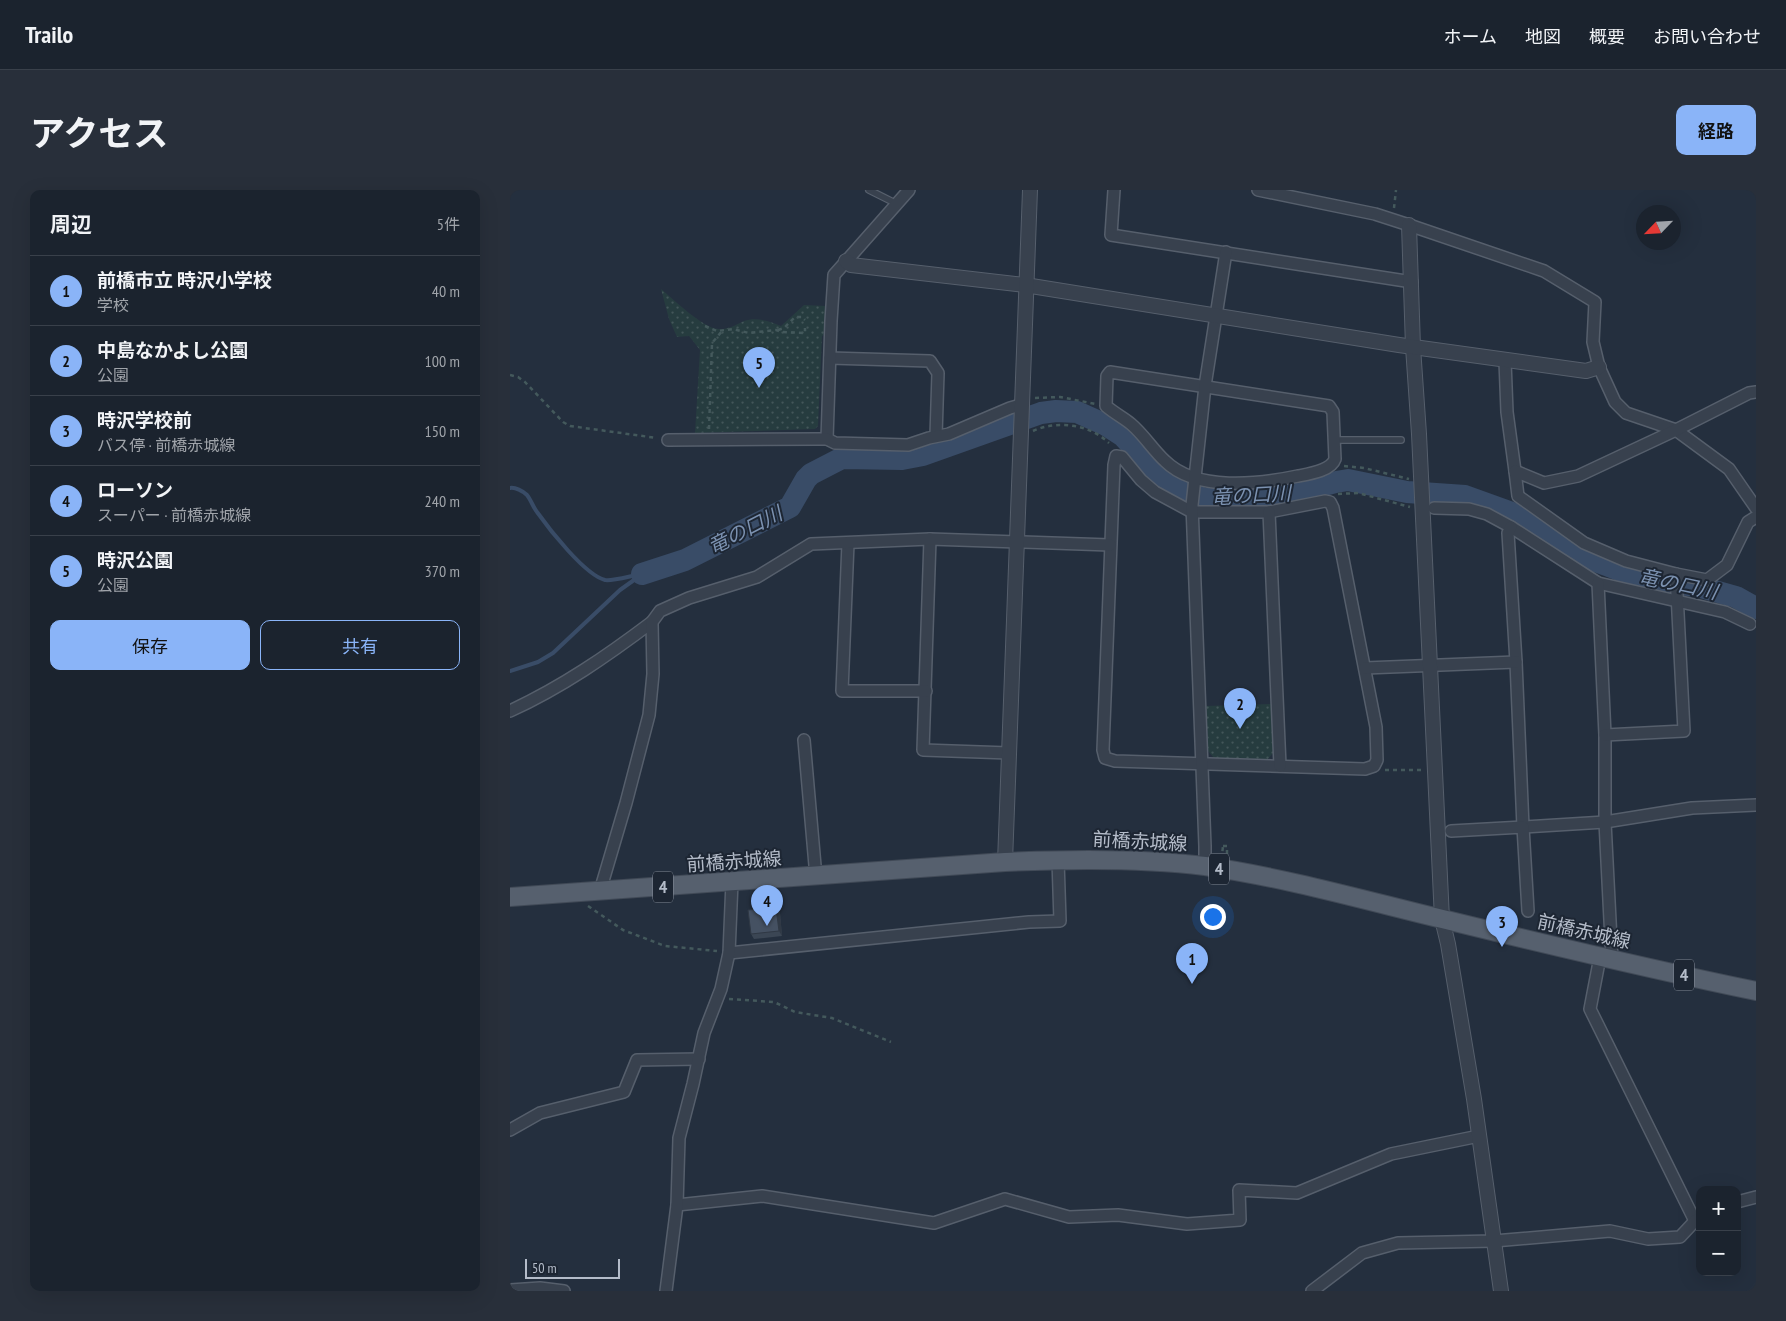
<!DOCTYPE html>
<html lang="ja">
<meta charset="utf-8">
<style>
body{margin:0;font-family:"PT Sans Narrow","Noto Sans JP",sans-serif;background:#282f3a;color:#f1f3f6}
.controls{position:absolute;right:15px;bottom:15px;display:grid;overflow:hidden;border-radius:10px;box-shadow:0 5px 20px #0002}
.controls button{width:45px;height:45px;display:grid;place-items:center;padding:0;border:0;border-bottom:1px solid #39404a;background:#1b232e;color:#f1f3f6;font:25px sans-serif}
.compass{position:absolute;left:1126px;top:15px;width:45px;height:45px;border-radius:50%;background:#1b232e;box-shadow:0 5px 20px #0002;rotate:245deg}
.scale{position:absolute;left:15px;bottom:12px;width:95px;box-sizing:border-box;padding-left:5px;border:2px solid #b4bcc9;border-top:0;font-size:14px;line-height:18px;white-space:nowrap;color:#b4bcc9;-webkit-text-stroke:4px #1d2633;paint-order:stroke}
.you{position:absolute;left:702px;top:726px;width:18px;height:18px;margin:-12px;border:4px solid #fff;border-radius:50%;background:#1a73e8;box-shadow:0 0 0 8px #1a73e833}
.badge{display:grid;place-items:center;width:32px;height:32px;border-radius:50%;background:#8ab4f8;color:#111;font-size:16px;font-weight:700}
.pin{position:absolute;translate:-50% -41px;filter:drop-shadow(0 1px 2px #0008)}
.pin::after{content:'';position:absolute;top:26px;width:18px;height:15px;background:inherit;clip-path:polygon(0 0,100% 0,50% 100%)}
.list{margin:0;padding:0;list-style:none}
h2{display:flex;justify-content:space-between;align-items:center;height:65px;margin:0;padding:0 20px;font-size:21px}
h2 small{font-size:16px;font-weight:400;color:#a0a4aa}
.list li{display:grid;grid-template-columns:32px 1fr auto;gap:15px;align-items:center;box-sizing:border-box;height:70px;padding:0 20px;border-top:1px solid #39404a}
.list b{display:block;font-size:19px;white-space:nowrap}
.list p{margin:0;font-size:16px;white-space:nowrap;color:#a0a4aa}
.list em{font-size:16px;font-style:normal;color:#a0a4aa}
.actions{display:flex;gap:10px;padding:15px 20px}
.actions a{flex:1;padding:11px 0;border:1px solid #8ab4f8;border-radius:10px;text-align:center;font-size:18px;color:#8ab4f8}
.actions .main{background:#8ab4f8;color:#111}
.map{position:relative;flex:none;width:1246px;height:1101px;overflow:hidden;border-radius:10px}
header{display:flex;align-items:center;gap:30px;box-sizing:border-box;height:70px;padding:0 25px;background:#1b232e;border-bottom:1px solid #39404a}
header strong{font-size:24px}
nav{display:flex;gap:28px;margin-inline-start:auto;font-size:18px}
.intro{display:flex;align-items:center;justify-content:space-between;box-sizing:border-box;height:120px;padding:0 30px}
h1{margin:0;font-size:35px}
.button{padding:12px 22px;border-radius:10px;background:#8ab4f8;color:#111;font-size:18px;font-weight:700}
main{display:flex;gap:30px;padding:0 30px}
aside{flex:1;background:#1b232e;border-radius:10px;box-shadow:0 5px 20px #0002}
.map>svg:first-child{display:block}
.park{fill:url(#park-dots)}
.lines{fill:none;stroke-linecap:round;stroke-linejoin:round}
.stream{stroke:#394c67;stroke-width:4}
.river{stroke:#394c67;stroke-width:22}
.service-casing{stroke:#565f6c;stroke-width:8}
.minor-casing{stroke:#565f6c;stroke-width:14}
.tertiary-casing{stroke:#565f6c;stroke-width:16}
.primary-casing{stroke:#414a57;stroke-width:20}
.path{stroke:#44595c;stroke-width:2.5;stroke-dasharray:4 4;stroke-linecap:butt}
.service{stroke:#38414e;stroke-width:5.5}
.minor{stroke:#38414e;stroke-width:11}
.tertiary{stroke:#38414e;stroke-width:14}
.primary{stroke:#56606e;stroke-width:18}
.path-bridge{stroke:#44595c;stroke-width:2.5;stroke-dasharray:4 4;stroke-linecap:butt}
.wall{fill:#3b4654}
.shaded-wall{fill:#303945}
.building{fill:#455162;stroke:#303945}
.labels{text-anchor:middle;stroke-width:4;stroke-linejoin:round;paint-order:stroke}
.shield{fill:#1d2633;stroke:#878f9c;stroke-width:1}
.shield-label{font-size:18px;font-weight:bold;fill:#b4bcc9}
.street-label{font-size:19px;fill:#b4bcc9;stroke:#1d2633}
.water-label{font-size:20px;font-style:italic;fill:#7c92b1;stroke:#1d2633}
</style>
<header>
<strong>Trailo</strong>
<nav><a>ホーム</a><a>地図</a><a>概要</a><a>お問い合わせ</a></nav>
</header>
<div class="intro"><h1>アクセス</h1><a class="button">経路</a></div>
<main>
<aside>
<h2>周辺<small>5件</small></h2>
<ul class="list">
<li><span class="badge">1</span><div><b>前橋市立 時沢小学校</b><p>学校</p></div><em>40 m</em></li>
<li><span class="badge">2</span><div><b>中島なかよし公園</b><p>公園</p></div><em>100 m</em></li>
<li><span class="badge">3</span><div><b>時沢学校前</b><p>バス停 · 前橋赤城線</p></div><em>150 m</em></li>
<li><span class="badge">4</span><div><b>ローソン</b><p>スーパー · 前橋赤城線</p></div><em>240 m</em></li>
<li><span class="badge">5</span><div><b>時沢公園</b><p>公園</p></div><em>370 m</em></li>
</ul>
<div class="actions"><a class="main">保存</a><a>共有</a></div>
</aside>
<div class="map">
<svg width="1246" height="1101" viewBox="0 0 1246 1101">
<defs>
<pattern id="park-dots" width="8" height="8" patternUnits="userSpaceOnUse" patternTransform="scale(1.25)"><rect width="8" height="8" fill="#263c3f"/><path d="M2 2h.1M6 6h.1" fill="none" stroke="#435659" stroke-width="1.8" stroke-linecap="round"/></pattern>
</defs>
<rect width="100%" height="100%" fill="#242f3e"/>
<g class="park">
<path d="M151,99C163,109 193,138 208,139C218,140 225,135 234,131C246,127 260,131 271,136L294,115L316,116L315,144L312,146L308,236L305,239L185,243L190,160L179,146L167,147L159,129Z"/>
<path d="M761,514L763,563L758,569L704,568L698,561L696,516Z"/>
</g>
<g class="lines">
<g class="stream">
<path d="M0,298C5,297 13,301 17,305C21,310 23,317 27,322C39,339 75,385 95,390C100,392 124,385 132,384"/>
<path d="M0,481L28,472L43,463L110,400L131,385"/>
</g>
<path class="river" d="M132,384L175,370L280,317L296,289L301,284L332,268L392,269L413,265L531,223L546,221L567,222L596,235L613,246L648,284L672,299L694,309H722L785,303L826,292L838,290L897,302L955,306L1005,324L1022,333L1063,363L1099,376L1135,390L1187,396L1226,407L1246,418"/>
<g class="service-casing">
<g id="service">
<path d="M359,0L387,14"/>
<path d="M824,250H891"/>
</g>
</g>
<g class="minor-casing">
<g id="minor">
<path d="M604,0L601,45L902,92"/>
<path d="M748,0L865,24L899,35L1034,81L1085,112L1083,152L1089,177L1105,212L1116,223L1166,240L1219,279L1246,318"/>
<path d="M320,168L420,171L428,183L426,246"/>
<path d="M995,171L997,222L1005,281"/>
<path d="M600,182L819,216L823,222L825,269C821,281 799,284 788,286C750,294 686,302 655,271C643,260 634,245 621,234C614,228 604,223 596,216L597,186Z"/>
<path d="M1246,202L1239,203L1166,240L1068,286L1034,293L1005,281L1008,306L1074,353L1116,371L1166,384L1197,390L1217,375L1238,332L1246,327"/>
<path d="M317,249L321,131L324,85L399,0"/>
<path d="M158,250L308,249H317L325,253L398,255L419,248L439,244L500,218L511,215"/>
<path d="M606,266L612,267L631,290L645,302L682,322H759L815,311L820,312L823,318L866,537L867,570L864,576L855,579L605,571L595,568L593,560L604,275Z"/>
<path d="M924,318L959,319L977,324L1001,337L1088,393L1215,422L1240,434"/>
<path d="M759,322L770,576"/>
<path d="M1001,337L998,343L1006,472L1013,637L1095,632L1182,618L1246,615"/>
<path d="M420,349L413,560L499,563"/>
<path d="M338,353L332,501H416"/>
<path d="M1088,393L1095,545V632L1102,770"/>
<path d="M855,478L1006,472"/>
<path d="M0,521C52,497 97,466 142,432"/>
<path d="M1095,545L1174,541L1166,384"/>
<path d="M294,550L306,687"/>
<path d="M941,641L1013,637L1018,721"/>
<path d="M695,676V656L682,315L695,196L716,62"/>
<path d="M90,701L116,613L139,525L143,484L142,432L150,421L179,408L247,387L301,354L420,349L600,355"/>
<path d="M219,763L519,732L550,731L548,670"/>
<path d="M1090,767L1080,819L1185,1031"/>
<path d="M0,940L30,923L114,902L127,870L189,869"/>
<path d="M1227,1012L1246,1007"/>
<path d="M167,1015L252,1006L424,1033L495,1009L559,1027L608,1025L677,1034L730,1030L729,1000L787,1003L881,964L969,946"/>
<path d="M0,1100L30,1098L54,1101"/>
<path d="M156,1101L167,1015L169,948L183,894L194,843L211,799L219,763L222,692"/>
<path d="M802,1101L852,1063L888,1053L984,1051L1100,1041L1138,1049L1170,1047L1185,1031L1190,1028"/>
</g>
</g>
<g class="tertiary-casing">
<g id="tertiary">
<path d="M899,35L903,157L909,244L932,729L938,754L964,909L991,1101"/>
<path d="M336,71L341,75L515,95L889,155L1076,181L1089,177"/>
<path d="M495,672L520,0"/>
</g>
</g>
<g class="primary-casing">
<path id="primary" d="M0,707L495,672C561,669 629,668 695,676C770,687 843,707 916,725C1026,752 1135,778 1246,801"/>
</g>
<g class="path">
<path d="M884,18L886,0"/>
<path d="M195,136L207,141L223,139L239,143L266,140L272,142L295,143V138"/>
<path d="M268,140L274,138L285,127H292L295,130"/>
<path d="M0,185L8,187L15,192L53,232L60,236L147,248"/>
<path d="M525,208L550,207L586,214"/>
<path d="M199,239L202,153L213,140"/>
<path d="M523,241C547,230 579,234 599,253"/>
<path d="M834,276L854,278L899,289"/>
<path d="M828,304L848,303L900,317"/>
<path d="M875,580H912"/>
<path d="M713,656H717V664"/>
<path d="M78,716L113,740L155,756L207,761"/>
<path d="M219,809L264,812L285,822L322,828L381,852"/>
</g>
<use href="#service" class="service"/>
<use href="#minor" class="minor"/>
<use href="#tertiary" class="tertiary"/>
<use href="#primary" class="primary"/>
<path class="path-bridge" d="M709,693L713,656"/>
</g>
<path class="wall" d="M266,718L270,723L272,746L244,749L241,744Z"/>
<path class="shaded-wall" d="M266,718L270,723L272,746L269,741Z"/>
<path class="building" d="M266,718L269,741L241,744L238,720Z"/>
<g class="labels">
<g class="shield">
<rect x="699" y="663.5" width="20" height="31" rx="4"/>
<rect x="143" y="681.5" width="20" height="31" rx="4"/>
<rect x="1164" y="769.5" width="20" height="31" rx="4"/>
</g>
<g class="shield-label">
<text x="709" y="685">4</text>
<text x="153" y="703">4</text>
<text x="1174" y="791">4</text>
</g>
<g class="street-label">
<text transform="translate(630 651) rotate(3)" y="7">前橋赤城線</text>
<text transform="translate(224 671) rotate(-4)" y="7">前橋赤城線</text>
<text transform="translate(1074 741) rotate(13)" y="7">前橋赤城線</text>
</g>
<g class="water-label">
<text transform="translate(741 305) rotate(-3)" y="7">竜の口川</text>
<text transform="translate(235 340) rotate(-27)" y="7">竜の口川</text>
<text transform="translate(1168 394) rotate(12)" y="7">竜の口川</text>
</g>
</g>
</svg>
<div class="controls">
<button>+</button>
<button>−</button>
</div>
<svg class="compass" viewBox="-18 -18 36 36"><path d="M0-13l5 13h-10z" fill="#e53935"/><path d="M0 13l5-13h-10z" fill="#a0a4aa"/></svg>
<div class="scale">50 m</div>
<div class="you"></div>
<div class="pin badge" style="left:682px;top:794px">1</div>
<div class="pin badge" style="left:730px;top:539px">2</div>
<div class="pin badge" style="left:992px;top:757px">3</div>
<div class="pin badge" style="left:257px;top:736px">4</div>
<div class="pin badge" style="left:249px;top:198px">5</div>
</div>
</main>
